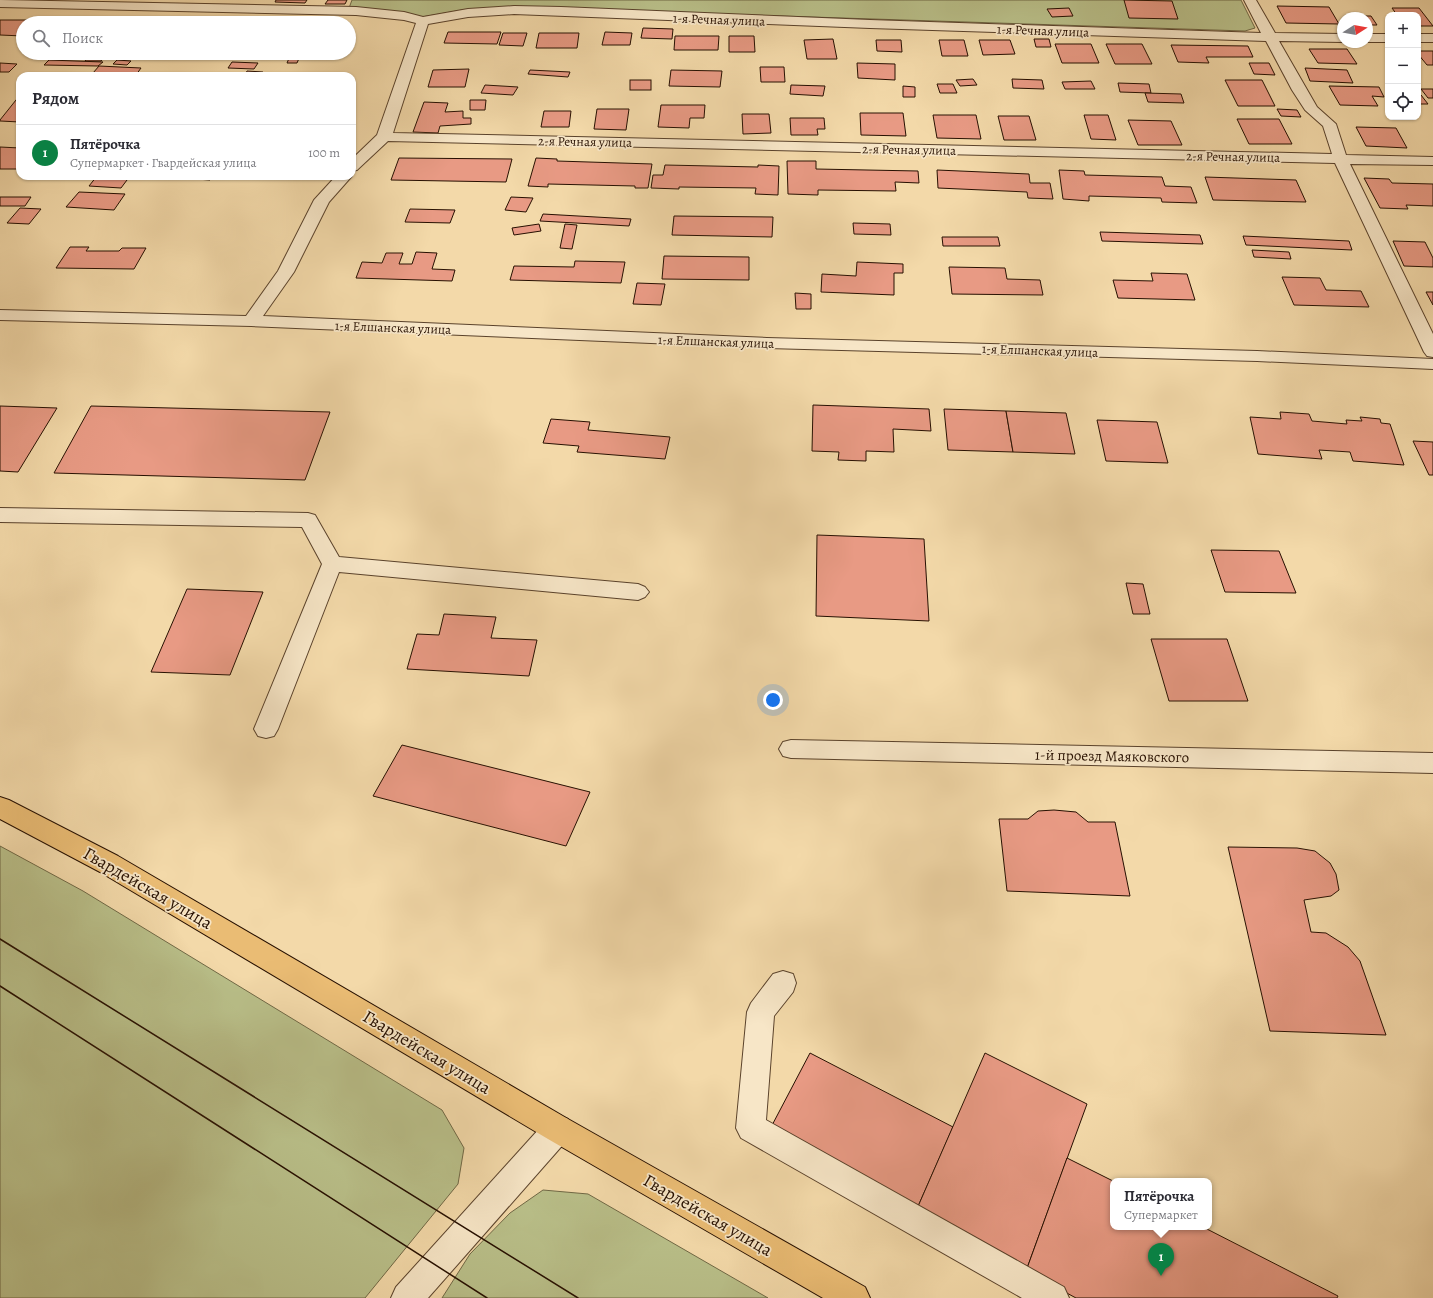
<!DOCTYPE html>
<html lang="ru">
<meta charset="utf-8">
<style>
body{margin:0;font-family:Alegreya,serif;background:#f2f2f3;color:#2b2b33}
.controls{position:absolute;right:12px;top:12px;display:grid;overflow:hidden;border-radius:8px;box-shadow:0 1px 3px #0004}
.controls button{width:36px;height:36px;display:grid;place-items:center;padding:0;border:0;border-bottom:1px solid #e1e1e2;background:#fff;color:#2b2b33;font:20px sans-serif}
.compass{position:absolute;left:1337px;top:12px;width:36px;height:36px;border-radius:50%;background:#fff;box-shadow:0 1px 3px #0004;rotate:79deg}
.you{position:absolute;left:773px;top:700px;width:14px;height:14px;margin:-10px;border:3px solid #fff;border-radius:50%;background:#1a73e8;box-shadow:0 0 0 6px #1a73e833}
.badge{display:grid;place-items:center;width:26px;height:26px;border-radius:50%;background:#0b8043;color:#fff;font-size:13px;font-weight:700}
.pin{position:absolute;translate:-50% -33px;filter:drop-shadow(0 1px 2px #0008)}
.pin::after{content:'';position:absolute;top:21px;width:14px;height:12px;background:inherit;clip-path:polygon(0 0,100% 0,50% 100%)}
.popup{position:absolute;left:1110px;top:1178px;width:102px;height:52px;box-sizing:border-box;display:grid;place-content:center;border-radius:8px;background:#fff;filter:drop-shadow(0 1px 3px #0005);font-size:13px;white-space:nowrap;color:#7c7c81}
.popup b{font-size:15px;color:#2b2b33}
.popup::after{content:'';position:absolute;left:50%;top:100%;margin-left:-8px;border:8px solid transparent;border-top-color:#fff}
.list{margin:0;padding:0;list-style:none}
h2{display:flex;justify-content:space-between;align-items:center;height:52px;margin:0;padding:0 16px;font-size:17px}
h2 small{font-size:13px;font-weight:400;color:#7c7c81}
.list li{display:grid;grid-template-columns:26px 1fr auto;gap:12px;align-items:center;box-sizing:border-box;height:56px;padding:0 16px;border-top:1px solid #e1e1e2}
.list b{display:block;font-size:15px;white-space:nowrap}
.list p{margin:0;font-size:13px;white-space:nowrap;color:#7c7c81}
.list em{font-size:13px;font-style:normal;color:#7c7c81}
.icon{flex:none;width:22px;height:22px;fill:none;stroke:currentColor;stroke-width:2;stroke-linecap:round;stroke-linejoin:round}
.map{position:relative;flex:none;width:1433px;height:1298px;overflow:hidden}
.search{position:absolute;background:#fff;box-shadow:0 1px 3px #0004;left:16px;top:16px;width:340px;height:44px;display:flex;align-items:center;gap:10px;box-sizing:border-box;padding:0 14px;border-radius:22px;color:#7c7c81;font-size:15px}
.panel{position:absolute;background:#fff;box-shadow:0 1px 3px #0004;left:16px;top:72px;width:340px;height:108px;border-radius:12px}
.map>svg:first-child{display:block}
.green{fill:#b9bf89;stroke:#706845}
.building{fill:#e89a84;stroke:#271001}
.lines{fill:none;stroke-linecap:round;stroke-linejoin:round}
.minor-casing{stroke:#5a422b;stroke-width:2}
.major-casing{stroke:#271001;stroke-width:2}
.minor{fill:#f7e6c7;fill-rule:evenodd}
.major{fill:#eabc74;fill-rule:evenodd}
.tram{stroke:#271001;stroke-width:1.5}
.labels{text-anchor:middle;stroke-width:3.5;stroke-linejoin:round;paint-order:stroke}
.far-street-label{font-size:13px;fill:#271001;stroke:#f7e6c7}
.street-label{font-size:15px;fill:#271001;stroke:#f7e6c7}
.near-street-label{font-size:18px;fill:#271001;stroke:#f7e6c7}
</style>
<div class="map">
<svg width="1433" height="1298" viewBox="0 0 1433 1298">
<rect width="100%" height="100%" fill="#f3d9a9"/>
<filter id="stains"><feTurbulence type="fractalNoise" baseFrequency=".005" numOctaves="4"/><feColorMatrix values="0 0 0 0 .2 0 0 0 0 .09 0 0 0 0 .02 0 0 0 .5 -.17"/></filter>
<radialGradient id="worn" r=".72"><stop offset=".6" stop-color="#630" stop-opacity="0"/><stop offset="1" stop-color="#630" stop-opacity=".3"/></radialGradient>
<g class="green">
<path d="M352,0H1241L1255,28L1245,31L532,8L462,10L422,17L349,8Z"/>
<path d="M0,846L83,891L442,1110L464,1148L458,1184L365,1298H0Z"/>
<path d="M543,1190L588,1194L768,1298H442L470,1254L510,1213Z"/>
</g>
<g class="building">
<path d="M276,0H307L305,3L275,2Z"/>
<path d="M328,0H347L345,4H325Z"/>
<path d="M1124,0L1172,1L1178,19L1129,18Z"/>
<path d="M1277,6L1329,7L1339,24L1286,23Z"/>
<path d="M1069,8L1073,16L1052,17L1047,9Z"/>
<path d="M1392,8H1419L1433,26H1418V15H1397Z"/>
<path d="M1345,16H1371L1377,25H1367V18H1346Z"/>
<path d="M49,18H69L65,23H23V36L0,35V20H47Z"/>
<path d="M285,21L311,22L283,23Z"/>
<path d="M643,28L673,29L672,39L641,38Z"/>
<path d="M448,32H501L497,44L444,43Z"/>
<path d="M605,32L632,33L630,45H602Z"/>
<path d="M503,33H527L523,46L499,45Z"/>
<path d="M539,33H579L577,48H536Z"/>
<path d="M675,36H719L718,50H674Z"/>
<path d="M729,36H754L755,52H729Z"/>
<path d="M833,39L837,59H807L804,40Z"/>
<path d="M1034,39H1049L1051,47H1036Z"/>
<path d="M876,40H901L902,52L877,51Z"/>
<path d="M939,40H964L968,56H942Z"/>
<path d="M979,40H1010L1015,54L983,55Z"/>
<path d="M1055,44H1091L1099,63H1062Z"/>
<path d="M1106,44H1142L1152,64H1115Z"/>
<path d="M1171,45L1248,46L1253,57H1206L1209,63L1178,62Z"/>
<path d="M1309,49H1347L1357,64L1318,63Z"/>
<path d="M1418,51H1433V65H1427L1418,54Z"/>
<path d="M89,56H105L101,61H85Z"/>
<path d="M290,56H300L297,63H287Z"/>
<path d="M49,60L103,62L98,66L44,65Z"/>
<path d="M117,60L131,61L127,65L113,64Z"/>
<path d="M232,62L258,63L254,69L228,68Z"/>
<path d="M0,63L17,64L9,72H0Z"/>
<path d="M857,63L895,64V80L858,78Z"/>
<path d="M1249,63H1269L1275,75L1254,74Z"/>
<path d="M99,66L141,68L136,75L93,73Z"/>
<path d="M760,67H784L785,82H761Z"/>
<path d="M1305,68L1347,70L1353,83L1310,81Z"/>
<path d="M469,69L465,87H428L433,70Z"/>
<path d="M530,70L570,72L568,77L528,74Z"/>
<path d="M671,70L722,71L720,87L669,86Z"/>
<path d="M247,71L263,72L260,76L245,75Z"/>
<path d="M973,79L977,85L960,86L956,80Z"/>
<path d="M1012,79L1042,80L1044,89L1013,88Z"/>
<rect x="630" y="80" width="21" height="10"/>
<path d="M1225,80H1262L1275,106H1238Z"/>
<path d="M1091,81L1095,89H1065L1062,82Z"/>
<path d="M1118,83L1149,84L1151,93L1120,92Z"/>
<path d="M937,84H953L957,93H940Z"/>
<path d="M485,85L518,87L513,95L481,93Z"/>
<path d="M791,85L825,86L823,96L790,94Z"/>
<path d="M903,86L915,87V97H903Z"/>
<path d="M1329,86L1379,87L1384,97L1372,96L1378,106L1340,105Z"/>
<path d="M1421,89H1433V98H1428Z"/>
<path d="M1145,93L1181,94L1184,103L1148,102Z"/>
<path d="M1418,94L1421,95L1428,104H1418Z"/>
<path d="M20,95V122L0,121V120Z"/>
<path d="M470,100H486L485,110H470Z"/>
<path d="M424,102L448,103L445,112L463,111V118H471V124L440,126L438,133L413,132Z"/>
<path d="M661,105H705L704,118H690L689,128L658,127Z"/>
<path d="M597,109H629L626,130L594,129Z"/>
<path d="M1277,109L1297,110L1301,117L1281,116Z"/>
<path d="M544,111H571L569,127H541Z"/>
<path d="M860,113H903L906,136L861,135Z"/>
<path d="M742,114H769L771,133L743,134Z"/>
<path d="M933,115H976L981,139L937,138Z"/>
<path d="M1084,115H1108L1116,140L1091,139Z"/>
<path d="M998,116H1029L1036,140H1004Z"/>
<path d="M790,118H824L825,129H817L818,135H791Z"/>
<path d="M1237,119H1279L1292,144H1249Z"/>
<path d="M1128,120L1171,121L1182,145H1138Z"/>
<path d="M1356,127L1396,128L1407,148L1366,146Z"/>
<path d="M0,147L20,148V169H0Z"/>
<path d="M399,158L512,159L506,182L391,180Z"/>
<path d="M536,158L557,159V161L652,164L648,188H635V186L548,184V187L528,186Z"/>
<path d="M787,161H816V169L918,171L919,183L895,182L896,191L818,190V195L788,194Z"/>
<path d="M665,165L758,167V165L779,166L778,195L755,194L756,188L679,187V189L651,188L653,175H663Z"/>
<path d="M937,170L1029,174L1030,183H1050L1053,199L1028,198L1027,192L938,188Z"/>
<path d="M1059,170L1084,171L1085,175L1162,177L1165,186L1191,187L1197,203L1162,202L1161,198L1089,196V201L1063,199Z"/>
<path d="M97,176H130L121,188L89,186Z"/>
<path d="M184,176H213L210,180L182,178Z"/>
<path d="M1205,177L1296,180L1306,202L1213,200Z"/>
<path d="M1364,178L1389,179L1392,183L1433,184V206L1406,205L1408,209L1380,208Z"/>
<path d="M79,192L125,194L114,210L66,207Z"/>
<path d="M0,197H31L25,206H0Z"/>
<path d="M511,197L533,198L526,212L505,210Z"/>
<path d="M20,208L41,209L29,224L7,223Z"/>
<path d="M410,209L455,210L450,223L405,222Z"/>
<path d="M543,214L631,219L629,226L540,221Z"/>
<path d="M674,216L773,217L772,237L672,235Z"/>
<path d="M853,223L890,224L891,235L854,234Z"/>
<path d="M539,224L541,231L514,235L512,228Z"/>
<path d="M565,224L577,225L572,249L560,248Z"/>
<path d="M1100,232L1200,235L1203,244L1102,241Z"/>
<path d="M1243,236L1349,241L1352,250L1246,245Z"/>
<path d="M942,237H998L1000,246H943Z"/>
<path d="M1393,241L1425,242L1433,258V267L1404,266Z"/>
<path d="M70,247H89L86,251H119L122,248H146L134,269L56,268Z"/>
<path d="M1252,250L1289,252L1291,259L1254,257Z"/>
<path d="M416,252L437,253L432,269L455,270L452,281L356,278L362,262L382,263L386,253H403L399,264H412Z"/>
<path d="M664,256L749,257V280L662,279Z"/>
<path d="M575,261L625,262L621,283L510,280L514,266L574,267Z"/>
<path d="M857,262L903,264V273H894V295L821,292L822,274L856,276Z"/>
<path d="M949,267L1005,268L1007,279L1040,280L1043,295L952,294Z"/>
<path d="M1151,273L1187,274L1195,300L1118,298L1113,280L1153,281Z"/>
<path d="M1282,277L1320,278L1326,290L1361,291L1369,307L1294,305Z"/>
<path d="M637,283L665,284L661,305L633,304Z"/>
<path d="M1426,292H1433V305Z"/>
<path d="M795,293L811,294V309H796Z"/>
<path d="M813,405L929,409L931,431L893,429L894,452L866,451V461L838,460L839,452L812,451Z"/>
<path d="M0,406L57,408L18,472L0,471Z"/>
<path d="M91,406L330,412L305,480L54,473Z"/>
<path d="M944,409L1006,411L1013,452L948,450Z"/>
<path d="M1006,411L1066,413L1075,454L1013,452Z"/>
<path d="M1280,412L1309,414L1312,421L1347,424L1346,420L1362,421L1360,417L1380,419L1381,423L1390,424L1404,465L1353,461L1350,452L1319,450L1322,459L1258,454L1250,417L1281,419Z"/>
<path d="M551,419L590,422L588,430L670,437L665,459L577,452L579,446L543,443Z"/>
<path d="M1097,420L1157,422L1168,463L1106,461Z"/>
<path d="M1413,441L1433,442V475H1429Z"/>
<path d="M817,535L924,539L929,621L816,616Z"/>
<path d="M1211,550L1279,551L1296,593L1225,592Z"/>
<path d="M1126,583L1143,584L1150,614H1133Z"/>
<path d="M187,589L263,592L230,675L151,672Z"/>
<path d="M444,614L496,617L491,638L537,640L529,676L407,669L417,634L439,635Z"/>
<path d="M1151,639H1227L1248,701H1169Z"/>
<path d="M402,745L590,792L566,846L373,796Z"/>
<path d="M1054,810L1076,812L1088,822H1115L1130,896L1007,891L999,819H1028L1038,811Z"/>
<path d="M1228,847L1297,848L1315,851L1330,863L1336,874L1339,890L1331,896L1304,900L1311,932L1326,933L1348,947L1360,961L1386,1035L1270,1031Z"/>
<path d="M810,1053L953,1127L916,1211L769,1131Z"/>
<path d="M985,1053L1087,1104L1026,1271L916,1211Z"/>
<path d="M1067,1158L1113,1181V1227H1203L1338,1296L1337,1298H1076L1026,1271Z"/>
</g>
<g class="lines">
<g class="minor-casing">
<g id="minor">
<path d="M0,0L356,7L404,12L423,17L468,9L514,6L561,7L870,20L1261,33L1244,0H1256L1275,33L1343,34V42L1279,41L1317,107L1336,124L1346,155L1433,157V165L1350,164L1433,334V357L1427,356L1424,352L1335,163L388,141L357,170L352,171V159L377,135L416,23L404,20L356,15L0,7ZM514,14L870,28L1266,41L1292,90L1305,110L1323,126L1332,154L393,133L428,24L468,17Z"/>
<rect x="1367" y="34" width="21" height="8"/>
<rect x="1418" y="34" width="15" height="8"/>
<path d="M336,176H352L329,202L294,272L263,316L767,338L1257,351L1433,359V369L1257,361L767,348L251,326L0,320V310L246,316L278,271L314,200Z"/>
<path d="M0,508L308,513L315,515L339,557L638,584L645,587L649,592L645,597L638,600L339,572L278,729L274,736L266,738L258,736L254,729L322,564L302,527L0,522Z"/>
<path d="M791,740L1433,753V773L791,758L783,756L779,749L783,742Z"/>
<path d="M783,971L793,974L796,983L793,992L774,1016L766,1120L1064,1287L1069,1298H1022L741,1138L736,1128L747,1012L751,1003L773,974Z"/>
<path d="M558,1115L568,1119L573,1129L568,1139L428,1298H391L396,1287L548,1119Z"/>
</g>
</g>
<g class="major-casing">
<path id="major" d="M0,797L9,800L118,856L568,1119L865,1287L870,1298H823L548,1139L100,872L0,819Z"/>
</g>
<use href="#minor" class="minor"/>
<use href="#major" class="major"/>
<g class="tram">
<path d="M0,939L578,1298"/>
<path d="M0,986L487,1298"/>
</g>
</g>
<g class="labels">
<g class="far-street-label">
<text transform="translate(719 19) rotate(2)" y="5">1-я Речная улица</text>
<text transform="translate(1043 30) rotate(2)" y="5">1-я Речная улица</text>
<text transform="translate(585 141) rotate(1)" y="5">2-я Речная улица</text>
<text transform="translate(909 149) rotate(1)" y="5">2-я Речная улица</text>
<text transform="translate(1233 156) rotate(1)" y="5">2-я Речная улица</text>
<text transform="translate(393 327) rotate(2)" y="5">1-я Елшанская улица</text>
<text transform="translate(716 341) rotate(2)" y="5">1-я Елшанская улица</text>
<text transform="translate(1040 350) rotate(2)" y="5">1-я Елшанская улица</text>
</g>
<g class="street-label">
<text transform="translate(1112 756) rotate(1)" y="5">1-й проезд Маяковского</text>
</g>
<g class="near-street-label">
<text transform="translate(148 888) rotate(30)" y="6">Гвардейская улица</text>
<text transform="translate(427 1052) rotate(31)" y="6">Гвардейская улица</text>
<text transform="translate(708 1215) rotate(30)" y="6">Гвардейская улица</text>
</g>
</g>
<rect width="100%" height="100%" filter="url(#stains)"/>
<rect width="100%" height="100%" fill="url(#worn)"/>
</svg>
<div class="controls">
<button>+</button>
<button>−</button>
<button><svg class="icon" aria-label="locate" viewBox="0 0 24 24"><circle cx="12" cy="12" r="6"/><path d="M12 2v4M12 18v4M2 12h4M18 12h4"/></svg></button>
</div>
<svg class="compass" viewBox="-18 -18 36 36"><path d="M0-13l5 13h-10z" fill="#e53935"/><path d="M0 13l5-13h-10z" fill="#7c7c81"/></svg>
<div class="you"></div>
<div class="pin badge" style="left:1161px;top:1276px">1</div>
<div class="popup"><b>Пятёрочка</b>Супермаркет</div>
<div class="search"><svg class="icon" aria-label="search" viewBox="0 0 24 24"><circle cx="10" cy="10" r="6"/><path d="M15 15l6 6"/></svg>Поиск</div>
<section class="panel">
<h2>Рядом<small></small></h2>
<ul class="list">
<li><span class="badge">1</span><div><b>Пятёрочка</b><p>Супермаркет · Гвардейская улица</p></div><em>100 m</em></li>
</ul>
</section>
</div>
